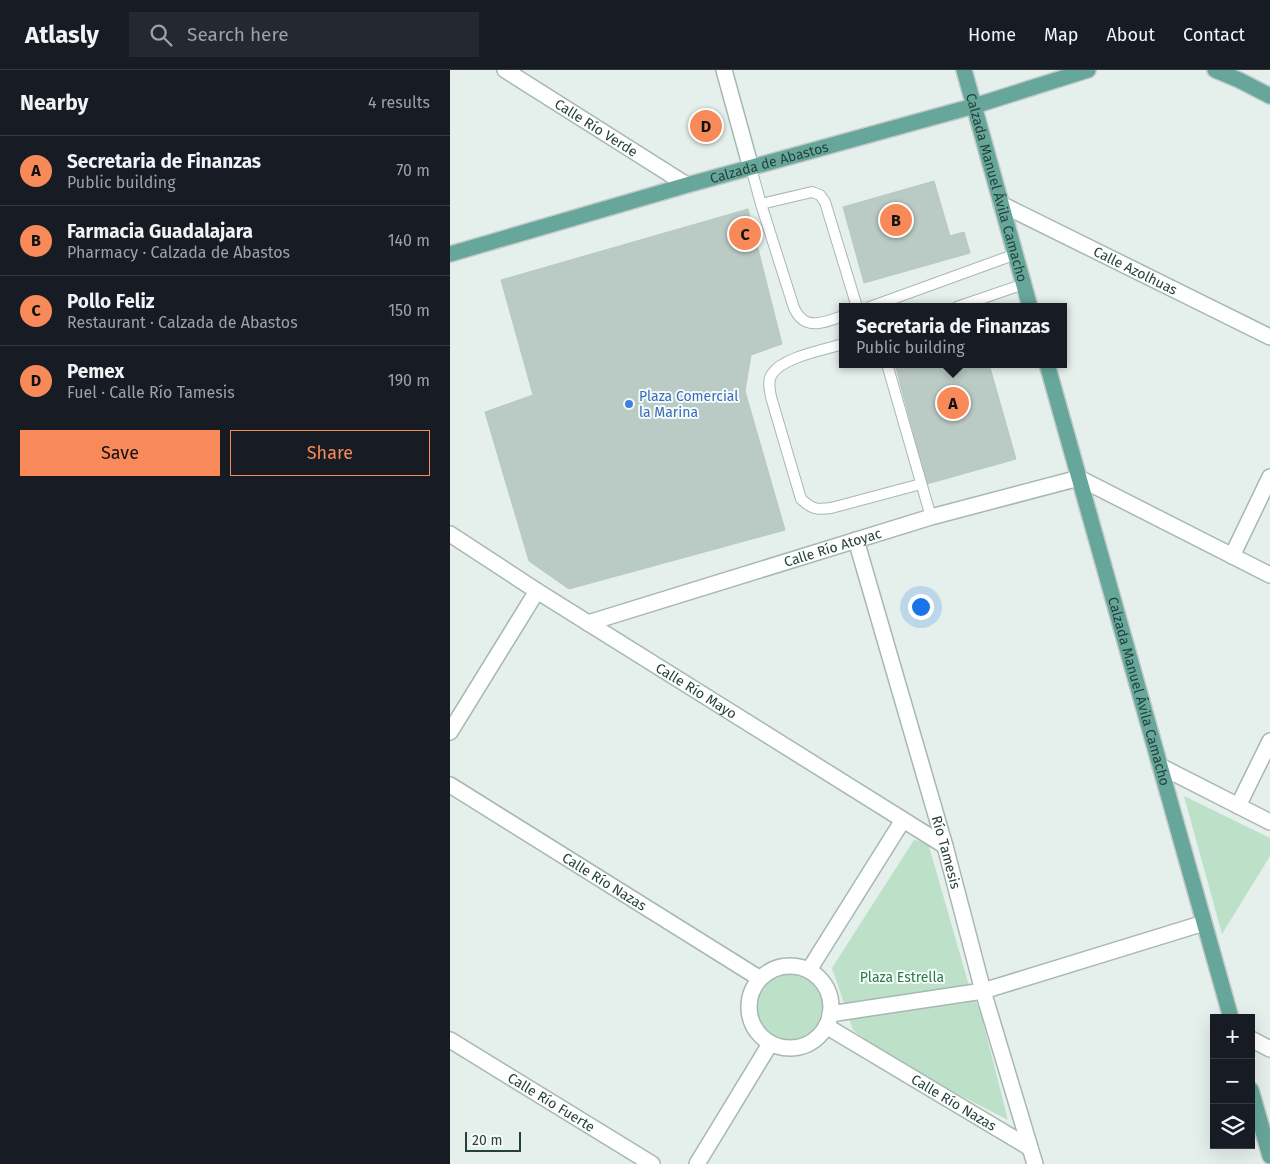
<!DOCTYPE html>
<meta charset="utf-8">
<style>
body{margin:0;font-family:"Fira Sans",sans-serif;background:#242831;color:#f1f3f6}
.controls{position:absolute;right:15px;bottom:15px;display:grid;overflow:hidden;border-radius:0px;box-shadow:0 5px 20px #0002}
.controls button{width:45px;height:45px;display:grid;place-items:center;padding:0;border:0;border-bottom:1px solid #363941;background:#171b24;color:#f1f3f6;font:25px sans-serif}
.scale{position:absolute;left:15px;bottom:12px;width:56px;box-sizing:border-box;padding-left:5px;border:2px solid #23423b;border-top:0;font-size:14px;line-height:18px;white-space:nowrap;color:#23423b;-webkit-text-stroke:4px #f6fbf8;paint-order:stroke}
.you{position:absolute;left:470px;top:536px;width:18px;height:18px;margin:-12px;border:4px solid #fff;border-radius:50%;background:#1a73e8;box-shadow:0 0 0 8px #1a73e833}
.badge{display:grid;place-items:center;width:32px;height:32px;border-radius:50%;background:#f88959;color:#111;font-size:16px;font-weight:700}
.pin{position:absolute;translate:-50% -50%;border:2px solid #fff;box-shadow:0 1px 5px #0006}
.popup{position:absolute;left:389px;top:233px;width:228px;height:65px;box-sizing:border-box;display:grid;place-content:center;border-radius:0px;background:#171b24;filter:drop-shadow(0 1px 4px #0005);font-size:16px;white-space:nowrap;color:#9ea1a6}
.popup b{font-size:19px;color:#f1f3f6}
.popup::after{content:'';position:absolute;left:50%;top:100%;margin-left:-10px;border:10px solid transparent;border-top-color:#171b24}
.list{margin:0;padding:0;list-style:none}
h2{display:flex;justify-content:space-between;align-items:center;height:65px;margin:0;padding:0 20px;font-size:21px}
h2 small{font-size:16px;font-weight:400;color:#9ea1a6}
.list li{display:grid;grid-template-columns:32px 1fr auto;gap:15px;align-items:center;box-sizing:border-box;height:70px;padding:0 20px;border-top:1px solid #363941}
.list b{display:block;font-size:19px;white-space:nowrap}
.list p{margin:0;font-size:16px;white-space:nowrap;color:#9ea1a6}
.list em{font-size:16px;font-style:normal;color:#9ea1a6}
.actions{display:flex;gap:10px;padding:15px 20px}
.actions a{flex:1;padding:11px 0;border:1px solid #f88959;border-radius:0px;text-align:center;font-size:18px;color:#f88959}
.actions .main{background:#f88959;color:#111}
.icon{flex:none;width:28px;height:28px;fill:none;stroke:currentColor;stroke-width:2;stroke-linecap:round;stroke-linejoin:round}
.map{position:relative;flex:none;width:820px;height:1094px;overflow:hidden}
header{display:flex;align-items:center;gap:30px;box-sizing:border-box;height:70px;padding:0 25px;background:#171b24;border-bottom:1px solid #363941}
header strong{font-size:24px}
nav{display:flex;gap:28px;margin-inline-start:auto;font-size:18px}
.search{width:350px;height:45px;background:#242831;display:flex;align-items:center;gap:12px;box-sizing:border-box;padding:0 18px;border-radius:0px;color:#9ea1a6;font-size:19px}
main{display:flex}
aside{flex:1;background:#171b24}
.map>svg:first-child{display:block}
.green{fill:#bde0c9}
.building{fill:#bacac4;stroke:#b7c9c2}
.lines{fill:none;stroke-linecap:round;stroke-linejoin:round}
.service-casing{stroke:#a7b8b3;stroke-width:12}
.minor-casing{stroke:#a7b8b3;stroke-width:18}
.primary-casing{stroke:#c1cac8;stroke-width:18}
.service{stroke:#fff;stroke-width:10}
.minor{stroke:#fff;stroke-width:15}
.primary{stroke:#67a69a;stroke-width:15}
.shop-dot{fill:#3f7fe0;stroke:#f6fbf8;stroke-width:2}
.labels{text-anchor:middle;stroke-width:4;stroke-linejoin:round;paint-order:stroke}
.street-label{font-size:14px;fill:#23423b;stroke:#f6fbf8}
.shop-label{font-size:14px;fill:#366cbe;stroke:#f6fbf8;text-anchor:start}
.park-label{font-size:14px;fill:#2a7b4e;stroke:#f6fbf8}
</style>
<header>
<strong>Atlasly</strong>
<div class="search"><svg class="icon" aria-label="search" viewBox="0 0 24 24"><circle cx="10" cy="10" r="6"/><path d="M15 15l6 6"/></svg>Search here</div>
<nav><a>Home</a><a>Map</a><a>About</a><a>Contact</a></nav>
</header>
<main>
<aside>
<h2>Nearby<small>4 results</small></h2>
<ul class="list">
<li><span class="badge">A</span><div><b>Secretaria de Finanzas</b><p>Public building</p></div><em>70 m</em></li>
<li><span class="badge">B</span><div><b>Farmacia Guadalajara</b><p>Pharmacy · Calzada de Abastos</p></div><em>140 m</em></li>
<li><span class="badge">C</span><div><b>Pollo Feliz</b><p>Restaurant · Calzada de Abastos</p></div><em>150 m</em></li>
<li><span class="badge">D</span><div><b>Pemex</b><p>Fuel · Calle Río Tamesis</p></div><em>190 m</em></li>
</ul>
<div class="actions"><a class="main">Save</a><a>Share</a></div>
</aside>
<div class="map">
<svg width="820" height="1094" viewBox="0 0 820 1094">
<rect width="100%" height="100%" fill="#e5efeb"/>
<g class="green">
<path d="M734,726L820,768V786L772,864Z"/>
<path d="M464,770L478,773L518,912L531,944L558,1050L444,991L403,960L382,898Z"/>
<circle cx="340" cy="937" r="37"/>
</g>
<g class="building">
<path d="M484,111L500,166L514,162L520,183L414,213L393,137Z"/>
<path d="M298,139L332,274L301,285L295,321L335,460L119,519L79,491L35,342L83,325L51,210Z"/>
<path d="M445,294H539L566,389L477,414Z"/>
</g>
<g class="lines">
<g class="service-casing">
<g id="service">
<path d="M301,98L311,134L344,238C346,242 348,246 351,248C361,259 381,250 393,246"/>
<path d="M311,134L362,122L370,125L375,132L407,237"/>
<path d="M420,237L566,184"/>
<path d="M507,237L574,214"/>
<path d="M393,274C374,280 333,287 322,304C317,311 320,320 321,327L351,429C362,439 366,440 381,438L471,414"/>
<path d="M437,294L481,447"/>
</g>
</g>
<g class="minor-casing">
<g id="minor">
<path id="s1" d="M55,0L237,115"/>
<path d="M274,0L301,98"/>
<path id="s2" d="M551,134L820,267"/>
<path id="s3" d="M0,464L87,521L495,776"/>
<path id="s4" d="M406,470L495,776L533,921L585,1094"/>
<path d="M782,486L820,407"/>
<path id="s5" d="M138,553L481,447L629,408L820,505"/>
<path d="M0,662L87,521"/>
<path d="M710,696L820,752"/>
<path id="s6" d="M0,715L309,908"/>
<path d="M788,736L820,671"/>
<circle cx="340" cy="937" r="41"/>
<path d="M359,900L453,750"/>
<path d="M380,944L533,921L754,853"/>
<path id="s7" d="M376,956L580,1078"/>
<path d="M801,969L820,979"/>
<path id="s8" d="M0,970L202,1094"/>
<path d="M247,1094L320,974"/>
</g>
</g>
<g class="primary-casing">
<g id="primary">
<path id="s9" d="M514,0L580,237"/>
<path d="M765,0L789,10L820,26"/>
<path id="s10" d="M0,184L237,115L524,36L638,0"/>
<path id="s11" d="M597,294L781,948"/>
<path d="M801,1020L820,1086"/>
</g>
</g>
<use href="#service" class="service"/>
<use href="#minor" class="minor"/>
<use href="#primary" class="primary"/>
</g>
<circle class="shop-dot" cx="179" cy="334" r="5"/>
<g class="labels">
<g class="street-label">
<text dy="5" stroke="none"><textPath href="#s1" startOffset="108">Calle Río Verde</textPath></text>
<text dy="5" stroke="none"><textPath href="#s10" startOffset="332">Calzada de Abastos</textPath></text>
<text dy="5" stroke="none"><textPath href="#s9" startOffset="122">Calzada Manuel Ávila Camacho</textPath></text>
<text dy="5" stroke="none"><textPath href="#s2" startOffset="150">Calle Azolhuas</textPath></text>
<text dy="5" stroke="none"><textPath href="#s5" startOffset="256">Calle Río Atoyac</textPath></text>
<text dy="5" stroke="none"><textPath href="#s3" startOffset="292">Calle Río Mayo</textPath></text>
<text dy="5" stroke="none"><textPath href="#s11" startOffset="340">Calzada Manuel Ávila Camacho</textPath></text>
<text dy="5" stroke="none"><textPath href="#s4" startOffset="325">Río Tamesis</textPath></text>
<text dy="5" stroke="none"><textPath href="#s6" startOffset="182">Calle Río Nazas</textPath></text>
<text dy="5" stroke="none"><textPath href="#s8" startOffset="119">Calle Río Fuerte</textPath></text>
<text dy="5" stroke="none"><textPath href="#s7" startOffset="149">Calle Río Nazas</textPath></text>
</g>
<g class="shop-label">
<text x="189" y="331">Plaza Comercial<tspan x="189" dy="16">la Marina</tspan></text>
</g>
<g class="park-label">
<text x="452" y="912">Plaza Estrella</text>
</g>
</g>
</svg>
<div class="controls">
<button>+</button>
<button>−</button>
<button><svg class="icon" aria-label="layers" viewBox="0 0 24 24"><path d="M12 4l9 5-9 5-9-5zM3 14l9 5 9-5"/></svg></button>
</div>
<div class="scale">20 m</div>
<div class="you"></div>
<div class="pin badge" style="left:503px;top:333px">A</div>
<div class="popup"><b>Secretaria de Finanzas</b>Public building</div>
<div class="pin badge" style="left:446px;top:150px">B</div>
<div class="pin badge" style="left:295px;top:164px">C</div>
<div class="pin badge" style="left:256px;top:56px">D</div>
</div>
</main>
